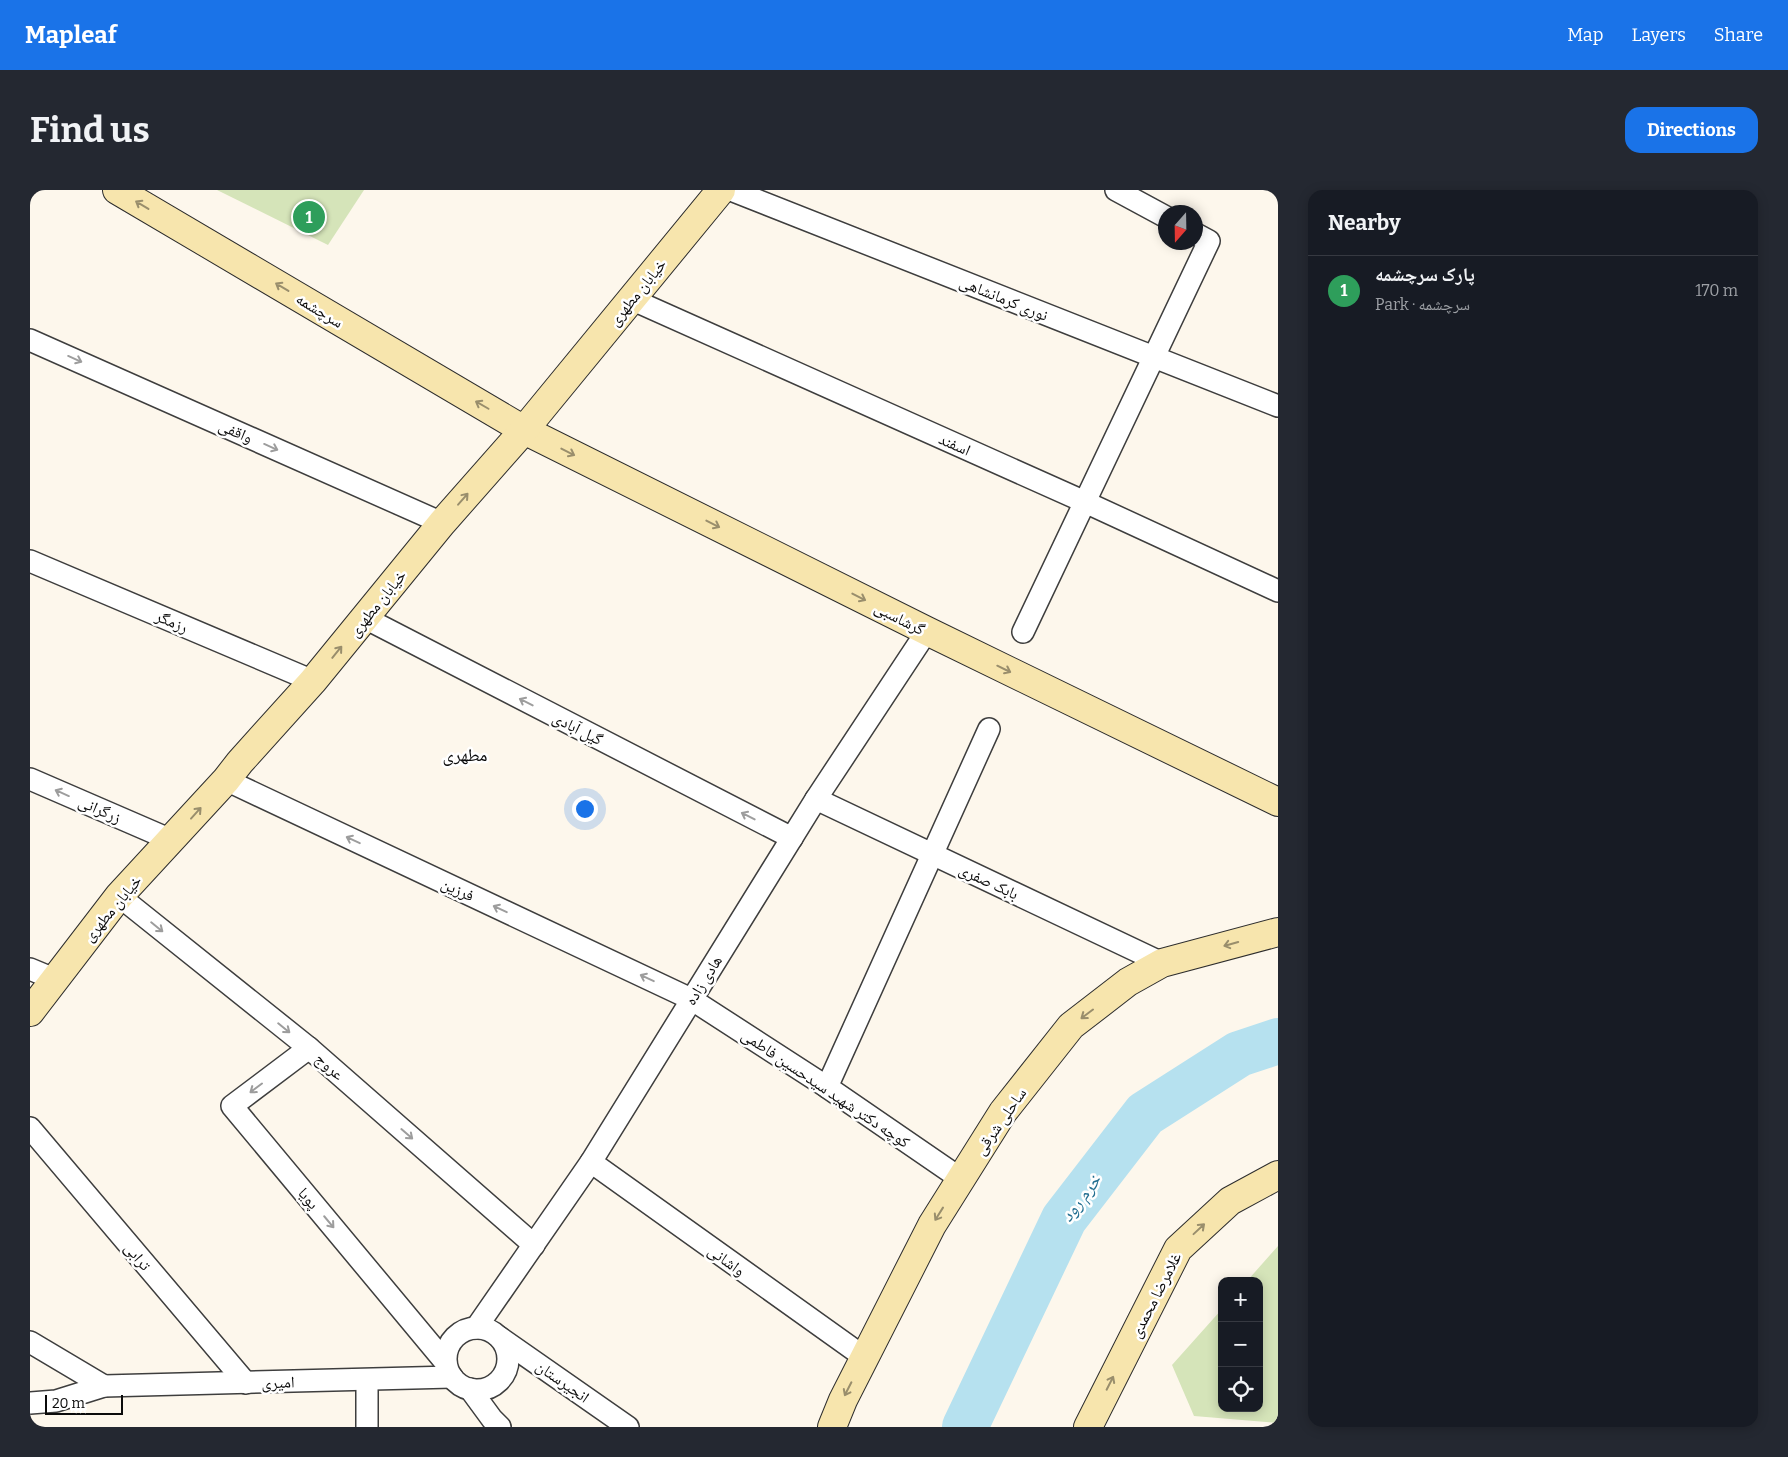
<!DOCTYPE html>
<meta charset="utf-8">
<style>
body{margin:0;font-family:Bitter,"Noto Naskh Arabic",serif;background:#242831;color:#f1f3f6}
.controls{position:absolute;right:15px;bottom:15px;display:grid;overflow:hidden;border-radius:10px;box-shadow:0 2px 12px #0003}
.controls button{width:45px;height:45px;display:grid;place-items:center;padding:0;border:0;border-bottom:1px solid #363941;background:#171b24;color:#f1f3f6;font:25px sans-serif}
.compass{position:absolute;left:1128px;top:15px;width:45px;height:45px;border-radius:50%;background:#171b24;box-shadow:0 2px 12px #0003;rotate:200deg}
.scale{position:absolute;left:15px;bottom:12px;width:78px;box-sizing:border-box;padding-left:5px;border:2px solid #0b0b0b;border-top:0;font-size:14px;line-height:18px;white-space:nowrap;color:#0b0b0b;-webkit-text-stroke:4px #fff;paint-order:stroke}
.you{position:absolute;left:554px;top:618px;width:18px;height:18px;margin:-12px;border:4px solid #fff;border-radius:50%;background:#1a73e8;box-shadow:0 0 0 8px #1a73e833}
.badge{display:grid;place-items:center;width:32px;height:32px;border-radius:50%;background:#1a73e8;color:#fff;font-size:16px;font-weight:700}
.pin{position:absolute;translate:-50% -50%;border:2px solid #fff;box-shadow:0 1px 5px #0006}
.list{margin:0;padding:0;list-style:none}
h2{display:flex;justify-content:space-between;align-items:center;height:65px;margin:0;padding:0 20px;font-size:21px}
h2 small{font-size:16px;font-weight:400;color:#9ea1a6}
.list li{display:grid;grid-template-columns:32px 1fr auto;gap:15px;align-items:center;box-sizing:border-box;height:70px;padding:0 20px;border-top:1px solid #363941}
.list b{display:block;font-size:19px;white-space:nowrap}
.list p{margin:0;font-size:16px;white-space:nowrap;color:#9ea1a6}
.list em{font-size:16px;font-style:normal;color:#9ea1a6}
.icon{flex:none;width:28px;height:28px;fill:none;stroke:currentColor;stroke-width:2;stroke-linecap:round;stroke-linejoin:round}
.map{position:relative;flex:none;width:1248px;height:1237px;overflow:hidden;border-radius:15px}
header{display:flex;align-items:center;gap:30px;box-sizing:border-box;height:70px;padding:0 25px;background:#1a73e8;color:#fff}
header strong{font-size:24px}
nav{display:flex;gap:28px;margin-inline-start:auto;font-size:18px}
.intro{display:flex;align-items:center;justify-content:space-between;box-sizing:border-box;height:120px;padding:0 30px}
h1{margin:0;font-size:35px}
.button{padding:12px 22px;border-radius:15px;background:#1a73e8;color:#fff;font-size:18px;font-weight:700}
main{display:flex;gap:30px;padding:0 30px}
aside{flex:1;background:#171b24;border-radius:15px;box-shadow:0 2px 12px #0003}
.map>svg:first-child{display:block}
.green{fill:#d5e4b9}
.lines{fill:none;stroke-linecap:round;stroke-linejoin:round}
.river{stroke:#b6e1ef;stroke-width:46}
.street-casing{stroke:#3e3e3e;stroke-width:24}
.secondary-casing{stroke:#2d2d2d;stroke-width:30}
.street{stroke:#fff;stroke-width:21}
.secondary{stroke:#f7e5ad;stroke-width:28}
.oneway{stroke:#998e6c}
.oneway2{stroke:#9d9d9d}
.labels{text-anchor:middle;stroke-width:5;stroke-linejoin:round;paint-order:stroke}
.street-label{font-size:16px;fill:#0b0b0b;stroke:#fff}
.neighbourhood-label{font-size:18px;fill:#0b0b0b;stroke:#fff}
.water-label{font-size:18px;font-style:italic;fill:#226e90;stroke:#fff}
</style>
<header>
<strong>Mapleaf</strong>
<nav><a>Map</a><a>Layers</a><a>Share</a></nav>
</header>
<div class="intro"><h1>Find us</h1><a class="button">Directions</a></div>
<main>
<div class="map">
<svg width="1248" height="1237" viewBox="0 0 1248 1237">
<rect width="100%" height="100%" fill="#fdf7ec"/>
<g class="green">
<path d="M187,0H334L298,55Z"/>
<path d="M1248,1056V1233L1164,1226L1142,1175L1192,1119V1218H1229V1091H1217Z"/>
</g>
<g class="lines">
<path class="river" d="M935,1237L1034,1029L1115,924L1209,864L1248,851"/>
<g class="street-casing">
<g id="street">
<path d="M701,0L1248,216"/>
<path d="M1086,0L1136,27"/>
<path d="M601,109L1055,312L1248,401"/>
<path d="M0,150L412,333"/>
<path d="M0,371L283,491"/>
<path d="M335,428L762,648"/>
<path d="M993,442L1179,51L1166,44"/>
<path d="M0,589L141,650"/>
<path d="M196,590L661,809L797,897L931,989"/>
<path d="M786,609L1132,773"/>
<path d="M89,706L279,858L504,1055"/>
<path d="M0,779L24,789"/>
<path d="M279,858L202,916L416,1173"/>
<path d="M797,897L959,539"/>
<path d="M0,938L216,1193"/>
<path d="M561,972L834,1167"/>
<path d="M446,1138L561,972L786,609L897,441"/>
<circle cx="447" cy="1169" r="31"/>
<path d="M469,1147L598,1237"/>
<path d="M0,1152L74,1196"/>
<path d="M337,1190V1237"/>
<path d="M440,1199L462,1229L470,1237"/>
<path d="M0,1213L26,1211L74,1196L422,1187"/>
</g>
</g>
<g class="secondary-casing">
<g id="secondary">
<path d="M87,0L494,240L897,441L1248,612"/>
<path d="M0,822L89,706L196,590L210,572L283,491L412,333L494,240L691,0"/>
<path d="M802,1237L813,1210L902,1035L973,922L1041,836L1098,792L1132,773L1248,742"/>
<path d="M1058,1237L1148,1059L1200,1011L1248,985"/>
</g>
</g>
<use href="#street" class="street"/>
<use href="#secondary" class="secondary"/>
</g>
<defs><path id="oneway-shaft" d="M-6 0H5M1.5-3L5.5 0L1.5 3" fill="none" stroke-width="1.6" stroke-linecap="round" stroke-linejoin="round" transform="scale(1.25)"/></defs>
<g class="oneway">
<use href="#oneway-shaft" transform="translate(112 15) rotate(-149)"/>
<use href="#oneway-shaft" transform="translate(252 97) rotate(-149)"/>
<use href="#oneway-shaft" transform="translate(452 215) rotate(-150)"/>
<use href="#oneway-shaft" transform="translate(538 262) rotate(27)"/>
<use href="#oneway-shaft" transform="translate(433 309) rotate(-49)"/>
<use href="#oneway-shaft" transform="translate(683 334) rotate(27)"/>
<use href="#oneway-shaft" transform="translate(829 407) rotate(27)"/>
<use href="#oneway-shaft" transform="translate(307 462) rotate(-51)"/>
<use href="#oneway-shaft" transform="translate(974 479) rotate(26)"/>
<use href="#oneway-shaft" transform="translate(166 623) rotate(-48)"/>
<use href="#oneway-shaft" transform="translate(1201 754) rotate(164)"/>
<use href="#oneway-shaft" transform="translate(1057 824) rotate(143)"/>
<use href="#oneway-shaft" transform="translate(909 1024) rotate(122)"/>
<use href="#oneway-shaft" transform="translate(1169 1039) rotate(-43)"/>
<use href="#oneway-shaft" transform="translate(1080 1193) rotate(-63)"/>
<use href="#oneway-shaft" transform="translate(818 1199) rotate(117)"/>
</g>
<g class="oneway2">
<use href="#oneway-shaft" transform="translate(45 169) rotate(24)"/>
<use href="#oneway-shaft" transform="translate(241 257) rotate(24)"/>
<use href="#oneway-shaft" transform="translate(496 512) rotate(-153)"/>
<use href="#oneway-shaft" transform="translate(32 603) rotate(-156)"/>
<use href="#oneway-shaft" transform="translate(718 626) rotate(-153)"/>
<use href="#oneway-shaft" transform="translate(323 650) rotate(-155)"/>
<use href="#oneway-shaft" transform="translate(470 719) rotate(-155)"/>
<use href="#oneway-shaft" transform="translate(127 737) rotate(39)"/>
<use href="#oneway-shaft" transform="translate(617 788) rotate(-155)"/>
<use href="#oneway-shaft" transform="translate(254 838) rotate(39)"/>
<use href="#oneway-shaft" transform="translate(226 898) rotate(143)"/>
<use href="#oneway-shaft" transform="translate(377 944) rotate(41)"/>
<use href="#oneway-shaft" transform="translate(299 1032) rotate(50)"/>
</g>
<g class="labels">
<g class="street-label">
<text transform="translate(607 102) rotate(-51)" y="6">خیابان مطهری</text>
<text transform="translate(974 108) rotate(22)" y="6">نوری کرمانشاهی</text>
<text transform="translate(290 120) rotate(31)" y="6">سرچشمه</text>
<text transform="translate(206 241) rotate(24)" y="6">واقفی</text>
<text transform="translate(925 254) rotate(24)" y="6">اسفند</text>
<text transform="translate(347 413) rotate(-51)" y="6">خیابان مطهری</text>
<text transform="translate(870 428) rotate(27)" y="6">گرشاسبی</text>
<text transform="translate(142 431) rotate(23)" y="6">رزمگر</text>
<text transform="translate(548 538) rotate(27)" y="6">گیل آبادی</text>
<text transform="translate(70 619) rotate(24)" y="6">زرگرانی</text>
<text transform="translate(959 691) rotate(25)" y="6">بابک صفری</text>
<text transform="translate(428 699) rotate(25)" y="6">فرزین</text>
<text transform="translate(82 718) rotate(-50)" y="6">خیابان مطهری</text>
<text transform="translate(673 790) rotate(-58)" y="6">هادی زاده</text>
<text transform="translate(300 876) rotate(41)" y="6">عروج</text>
<text transform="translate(796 898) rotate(34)" y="6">کوچه دکتر شهید سیدحسین فاطمی</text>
<text transform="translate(970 931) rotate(-55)" y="6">ساحلی شرقی</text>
<text transform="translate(279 1008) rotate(50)" y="6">پویا</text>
<text transform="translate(108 1066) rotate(50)" y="6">ترابی</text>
<text transform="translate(697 1070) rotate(36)" y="6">واشانی</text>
<text transform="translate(1125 1105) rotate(-63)" y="6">غلامرضا محمدی</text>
<text transform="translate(533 1191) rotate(35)" y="6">انجیرستان</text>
<text transform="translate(248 1192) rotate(-2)" y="6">امیری</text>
</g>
<g class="neighbourhood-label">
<text x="435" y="571">مطهری</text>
</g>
<g class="water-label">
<text transform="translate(1051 1008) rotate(-53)" y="6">خرم رود</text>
</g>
</g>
</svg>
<div class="controls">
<button>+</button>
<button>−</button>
<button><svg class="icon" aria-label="locate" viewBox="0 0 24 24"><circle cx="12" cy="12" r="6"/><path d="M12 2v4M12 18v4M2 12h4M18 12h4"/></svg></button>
</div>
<svg class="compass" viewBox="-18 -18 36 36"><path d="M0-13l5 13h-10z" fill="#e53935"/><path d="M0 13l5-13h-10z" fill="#9ea1a6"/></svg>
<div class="scale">20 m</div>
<div class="you"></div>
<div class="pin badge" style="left:279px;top:27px;background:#2e9e5b">1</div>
</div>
<aside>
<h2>Nearby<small></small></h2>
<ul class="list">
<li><span class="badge" style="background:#2e9e5b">1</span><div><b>پارک سرچشمه</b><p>Park · سرچشمه</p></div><em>170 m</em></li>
</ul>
</aside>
</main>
